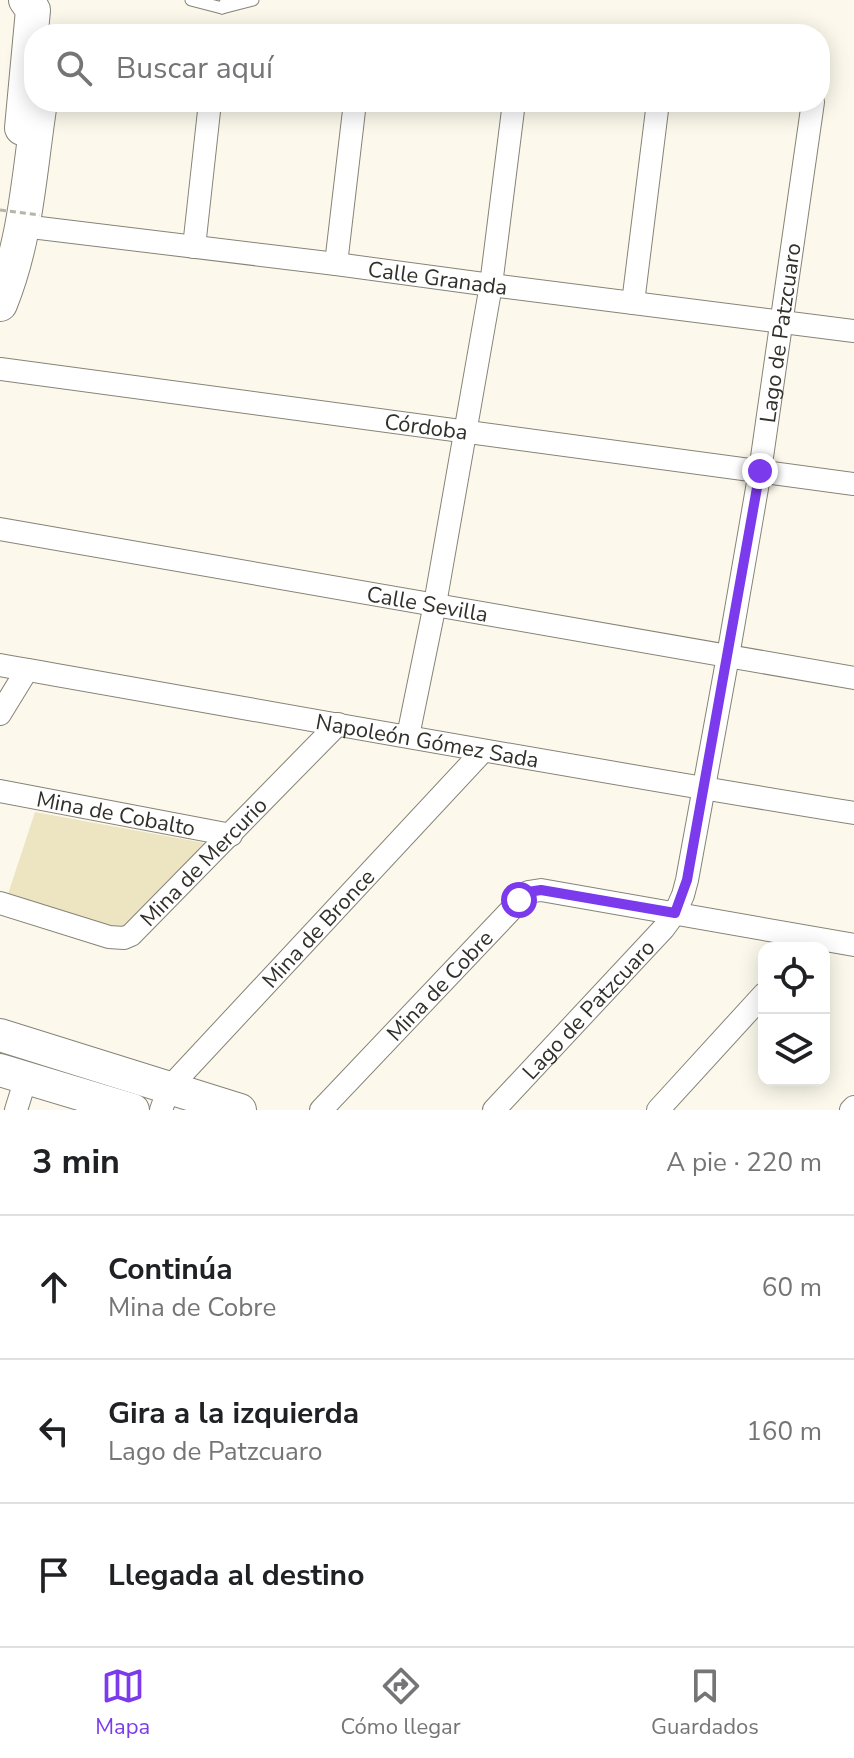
<!DOCTYPE html>
<html lang="es">
<meta charset="utf-8">
<style>
body{margin:0;font-family:"Nunito Sans",sans-serif;background:#f2f2f2;color:#202124}
.controls{position:absolute;right:24px;bottom:24px;display:grid;overflow:hidden;border-radius:16px;box-shadow:0 4px 20px #0003}
.controls button{width:72px;height:72px;display:grid;place-items:center;padding:0;border:0;border-bottom:2px solid #e0e0e0;background:#fff;color:#202124;font:40px sans-serif}
.stop{position:absolute;width:24px;height:24px;margin:-18px;border:6px solid #7c3aed;border-radius:50%;background:#fff}
.stop.end{background:#7c3aed;border-color:#fff;box-shadow:0 2px 8px #0008}
.list{margin:0;padding:0;list-style:none}
h2{display:flex;justify-content:space-between;align-items:center;height:104px;margin:0;padding:0 32px;font-size:34px}
h2 small{font-size:26px;font-weight:400;color:#757577}
.list li{display:grid;grid-template-columns:52px 1fr auto;gap:24px;align-items:center;box-sizing:border-box;height:144px;padding:0 32px;border-top:2px solid #e0e0e0}
.list b{display:block;font-size:30px;white-space:nowrap}
.list p{margin:0;font-size:26px;white-space:nowrap;color:#757577}
.list em{font-size:26px;font-style:normal;color:#757577}
.icon{flex:none;width:44px;height:44px;fill:none;stroke:currentColor;stroke-width:2;stroke-linecap:round;stroke-linejoin:round}
.map{position:relative;flex:none;width:854px;height:1110px;overflow:hidden}
.search{position:absolute;background:#fff;box-shadow:0 4px 20px #0003;left:24px;right:24px;top:24px;height:88px;display:flex;align-items:center;gap:20px;box-sizing:border-box;padding:0 28px;border-radius:32px;color:#757577;font-size:30px}
.sheet{height:536px;background:#fff}
nav{display:flex;justify-content:space-around;align-items:center;box-sizing:border-box;height:112px;border-top:2px solid #e0e0e0;background:#fff;font-size:22px;color:#757577}
nav a{display:grid;justify-items:center;gap:4px}
nav .on{color:#7c3aed}
.map>svg:first-child{display:block}
.green{fill:#ede5c1}
.lines{fill:none;stroke-linecap:round;stroke-linejoin:round}
.lane-casing{stroke:#868377;stroke-width:13}
.street-casing{stroke:#868377;stroke-width:24}
.secondary-casing{stroke:#868377;stroke-width:34}
.primary-casing{stroke:#868377;stroke-width:36}
.lane{stroke:#fff;stroke-width:11}
.street{stroke:#fff;stroke-width:22}
.secondary{stroke:#fff;stroke-width:32}
.primary{stroke:#fff;stroke-width:34}
.path-bridge{stroke:#b7b4aa;stroke-width:3;stroke-dasharray:6 4;stroke-linecap:butt}
.route{stroke:#7c3aed;stroke-width:10}
.labels{text-anchor:middle;stroke-width:6;stroke-linejoin:round;paint-order:stroke}
.street-label{font-size:22px;fill:#31302a;stroke:#fff}
</style>
<div class="map">
<svg width="854" height="1110" viewBox="0 0 854 1110">
<rect width="100%" height="100%" fill="#fcf9ec"/>
<path class="green" d="M35,812L210,844L127,935L8,894Z"/>
<g class="lines">
<g class="lane-casing">
<g id="lane">
<path d="M191,0L222,8L227,0"/>
<path d="M222,8L253,0"/>
</g>
</g>
<g class="street-casing">
<g id="street">
<path id="s1" d="M23,226L336,264L491,285L854,331"/>
<path d="M194,247L210,102"/>
<path d="M336,264L355,102"/>
<path d="M633,303L658,102"/>
<path id="s2" d="M0,369L854,484"/>
<path id="s3" d="M0,529L854,678"/>
<path id="s4" d="M0,665C285,715 569,767 854,813"/>
<path d="M0,714L27,670"/>
<path d="M408,736L435,604L491,285L514,102"/>
<path id="s5" d="M0,791L231,835"/>
<path id="s6" d="M0,903L109,937L124,938L131,935L338,724"/>
<path d="M16,1110L26,1078"/>
<path id="s7" d="M161,1110L169,1088L483,751"/>
<path id="s8" d="M321,1110L528,892L541,890L854,945"/>
<path id="s9" d="M494,1110L664,928L675,913L683,895L687,880L728,656L760,471L813,102"/>
<path d="M658,1110L764,994"/>
<path d="M851,1110L854,1107"/>
</g>
</g>
<g class="secondary-casing">
<g id="secondary">
<path d="M0,1035L240,1110"/>
<path d="M0,1070L133,1110"/>
</g>
</g>
<g class="primary-casing">
<g id="primary">
<path d="M22,128L33,10L26,0"/>
<path d="M0,304C27,237 29,172 40,102"/>
</g>
</g>
<use href="#lane" class="lane"/>
<use href="#street" class="street"/>
<use href="#secondary" class="secondary"/>
<use href="#primary" class="primary"/>
<path class="path-bridge" d="M0,210L40,215"/>
</g>
<g class="lines">
<path class="route" d="M519,900L528,892L541,890L675,913L687,880L760,471"/>
</g>
<g class="labels">
<g class="street-label">
<text dy="8" stroke="none"><textPath href="#s1" startOffset="418">Calle Granada</textPath></text>
<text dy="8" stroke="none"><textPath href="#s9" startOffset="858">Lago de Patzcuaro</textPath></text>
<text dy="8" stroke="none"><textPath href="#s2" startOffset="430">Córdoba</textPath></text>
<text dy="8" stroke="none"><textPath href="#s3" startOffset="434">Calle Sevilla</textPath></text>
<text dy="8" stroke="none"><textPath href="#s4" startOffset="434">Napoleón Gómez Sada</textPath></text>
<text dy="8" stroke="none"><textPath href="#s5" startOffset="118">Mina de Cobalto</textPath></text>
<text dy="8" stroke="none"><textPath href="#s6" startOffset="240">Mina de Mercurio</textPath></text>
<text dy="8" stroke="none"><textPath href="#s7" startOffset="242">Mina de Bronce</textPath></text>
<text dy="8" stroke="none"><textPath href="#s8" startOffset="172">Mina de Cobre</textPath></text>
<text dy="8" stroke="none"><textPath href="#s9" startOffset="138">Lago de Patzcuaro</textPath></text>
</g>
</g>
</svg>
<div class="controls">
<button><svg class="icon" aria-label="locate" viewBox="0 0 24 24"><circle cx="12" cy="12" r="6"/><path d="M12 2v4M12 18v4M2 12h4M18 12h4"/></svg></button>
<button><svg class="icon" aria-label="layers" viewBox="0 0 24 24"><path d="M12 4l9 5-9 5-9-5zM3 14l9 5 9-5"/></svg></button>
</div>
<div class="stop" style="left:519px;top:900px"></div>
<div class="stop end" style="left:760px;top:471px"></div>
<div class="search"><svg class="icon" aria-label="search" viewBox="0 0 24 24"><circle cx="10" cy="10" r="6"/><path d="M15 15l6 6"/></svg>Buscar aquí</div>
</div>
<section class="sheet">
<h2>3 min<small>A pie · 220 m</small></h2>
<ul class="list">
<li><svg class="icon" aria-label="ahead" viewBox="0 0 24 24"><path d="M12 20V5M6 11l6-6 6 6"/></svg><div><b>Continúa</b><p>Mina de Cobre</p></div><em>60 m</em></li>
<li><svg class="icon" aria-label="left" viewBox="0 0 24 24"><path d="M17 20v-9H6M10 6l-5 5 5 5"/></svg><div><b>Gira a la izquierda</b><p>Lago de Patzcuaro</p></div><em>160 m</em></li>
<li><svg class="icon" aria-label="arrive" viewBox="0 0 24 24"><path d="M6 21V4h12l-3 4 3 4H6"/></svg><div><b>Llegada al destino</b></div></li>
</ul>
</section>
<nav>
<a class="on"><svg class="icon" aria-label="map" viewBox="0 0 24 24"><path d="M3 6l6-2 6 2 6-2v14l-6 2-6-2-6 2zM9 4v14M15 6v14"/></svg>Mapa</a>
<a><svg class="icon" aria-label="directions" viewBox="0 0 24 24"><path d="M12 3l9 9-9 9-9-9zM9 14v-3h6M13 9l2 2-2 2"/></svg>Cómo llegar</a>
<a><svg class="icon" aria-label="saved" viewBox="0 0 24 24"><path d="M7 4h10v16l-5-4-5 4z"/></svg>Guardados</a>
</nav>
